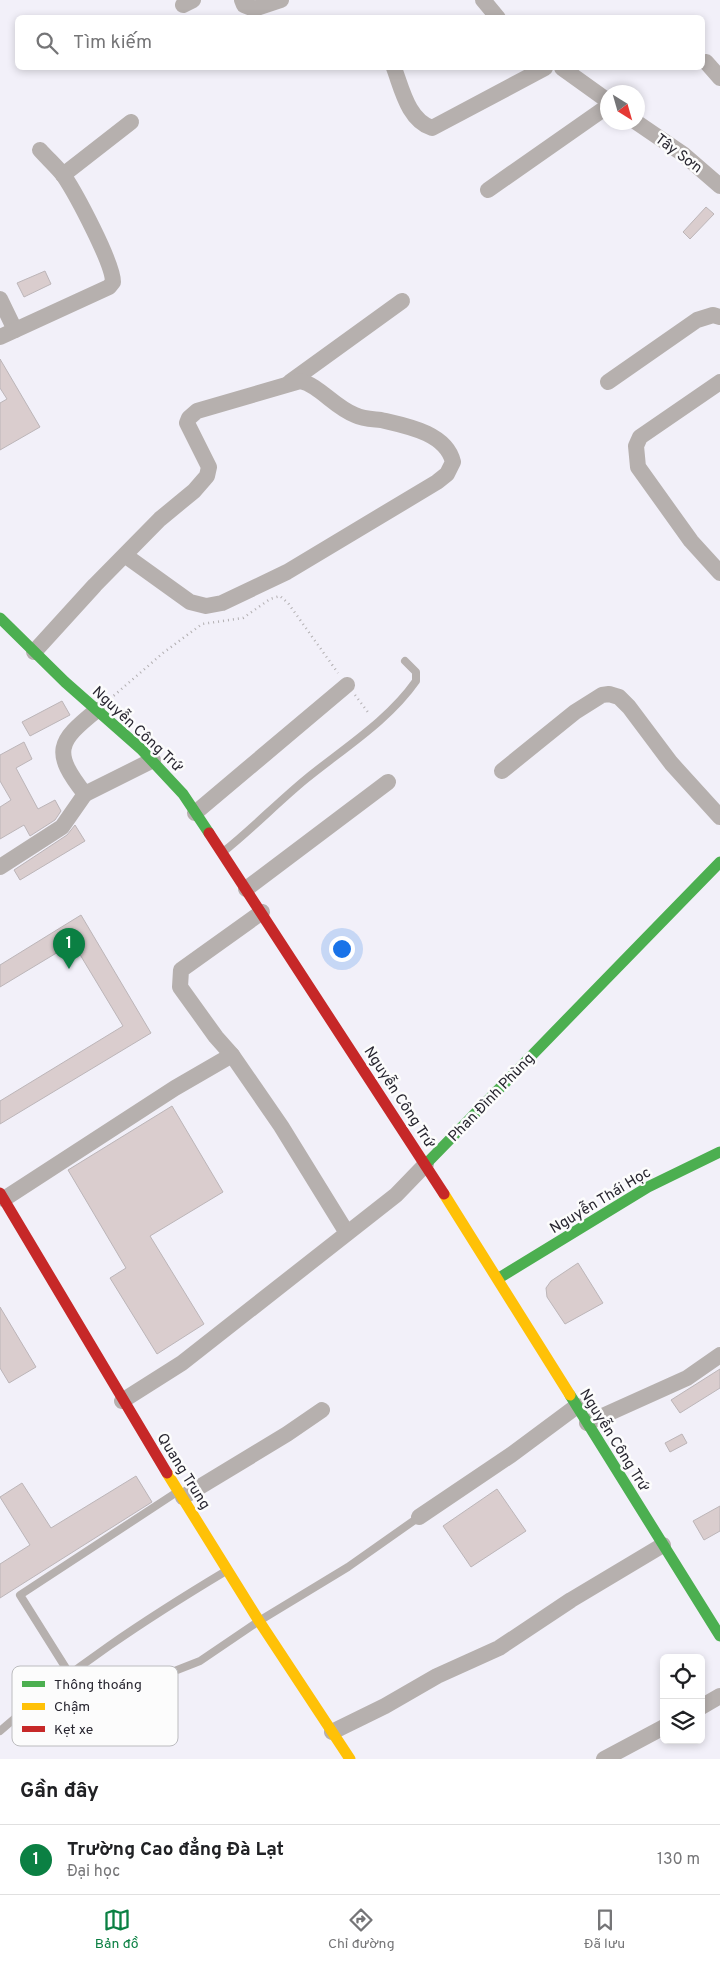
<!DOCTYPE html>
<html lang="vi">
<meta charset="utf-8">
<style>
body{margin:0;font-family:Overpass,sans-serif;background:#f2f2f2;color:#202124}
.controls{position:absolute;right:15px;bottom:15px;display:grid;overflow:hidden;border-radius:8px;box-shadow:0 2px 8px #0003}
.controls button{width:45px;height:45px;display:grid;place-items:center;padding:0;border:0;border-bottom:1px solid #e0e0e0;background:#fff;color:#202124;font:25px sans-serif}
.compass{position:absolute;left:600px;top:85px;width:45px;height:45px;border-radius:50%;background:#fff;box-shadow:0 2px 8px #0003;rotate:143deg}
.you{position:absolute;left:341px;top:948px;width:18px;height:18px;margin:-12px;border:4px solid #fff;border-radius:50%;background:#1a73e8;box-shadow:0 0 0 8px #1a73e833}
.badge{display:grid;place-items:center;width:32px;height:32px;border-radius:50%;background:#0b8043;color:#fff;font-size:16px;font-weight:700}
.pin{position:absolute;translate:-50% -41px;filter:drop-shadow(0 1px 2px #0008)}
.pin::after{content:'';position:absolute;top:26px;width:18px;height:15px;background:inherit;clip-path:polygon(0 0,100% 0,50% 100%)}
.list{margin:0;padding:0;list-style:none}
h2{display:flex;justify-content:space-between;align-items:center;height:65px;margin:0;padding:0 20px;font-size:21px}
h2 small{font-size:16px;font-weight:400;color:#757577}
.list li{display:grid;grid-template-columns:32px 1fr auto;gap:15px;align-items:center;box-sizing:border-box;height:70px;padding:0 20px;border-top:1px solid #e0e0e0}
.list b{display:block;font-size:19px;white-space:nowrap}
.list p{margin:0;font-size:16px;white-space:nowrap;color:#757577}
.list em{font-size:16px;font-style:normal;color:#757577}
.icon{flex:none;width:28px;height:28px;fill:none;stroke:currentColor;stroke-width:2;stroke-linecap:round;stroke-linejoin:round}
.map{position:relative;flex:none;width:720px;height:1759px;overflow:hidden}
.search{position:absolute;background:#fff;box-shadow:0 2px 8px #0003;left:15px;right:15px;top:15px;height:55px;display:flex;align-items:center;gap:12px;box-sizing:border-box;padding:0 18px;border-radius:8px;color:#757577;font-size:19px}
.sheet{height:135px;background:#fff}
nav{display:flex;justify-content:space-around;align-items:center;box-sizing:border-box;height:70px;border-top:1px solid #e0e0e0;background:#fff;font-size:14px;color:#757577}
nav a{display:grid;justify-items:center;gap:2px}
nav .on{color:#0b8043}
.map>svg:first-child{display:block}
.building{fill:#dacdce;stroke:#bcb5b8}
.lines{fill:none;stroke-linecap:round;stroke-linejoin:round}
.path{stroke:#b2afb1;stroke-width:2.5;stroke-dasharray:1 4;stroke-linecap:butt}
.lane{stroke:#b6b0ae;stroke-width:8}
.street{stroke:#b6b0ae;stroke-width:16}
.fast{stroke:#4caf50;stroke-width:11}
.slow{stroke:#ffc107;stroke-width:11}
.jam{stroke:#c62828;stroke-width:11}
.labels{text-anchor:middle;stroke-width:5;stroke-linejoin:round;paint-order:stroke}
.street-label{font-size:15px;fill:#282630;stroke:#fcfcfc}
.key{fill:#fcfcfc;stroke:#bcbcbf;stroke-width:1}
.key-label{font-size:14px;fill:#282630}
</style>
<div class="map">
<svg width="720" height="1759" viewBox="0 0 720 1759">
<rect width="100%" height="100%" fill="#f2f0f9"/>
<g class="building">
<path d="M706,207L714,214L690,239L683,232Z"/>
<path d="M45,271L51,284L24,297L17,283Z"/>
<path d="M0,359L40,427L0,450V403L7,399L0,388Z"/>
<path d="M62,701L70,715L30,736L22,722Z"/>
<path d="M24,742L32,759L16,768L38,809L55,800L61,811L55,820L30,836L24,825L0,839V807L11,800L0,781V755Z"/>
<path d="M75,825L85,841L20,880L14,870L67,835Z"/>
<path d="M81,915L151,1033L0,1124V1101L123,1026L73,943L0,987V965Z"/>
<path d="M172,1106L223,1192L150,1236L204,1324L157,1354L110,1278L126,1268L68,1170Z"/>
<path d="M578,1263L603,1303L565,1324L547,1297L546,1288L551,1281Z"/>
<path d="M0,1307L36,1367L9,1383L0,1368Z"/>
<path d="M720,1369V1388L680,1413L671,1400Z"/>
<path d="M682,1434L687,1443L670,1452L665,1443Z"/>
<path d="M136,1476L152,1502L0,1598V1564L30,1545L0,1497L22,1483L51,1528Z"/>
<path d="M497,1489L526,1531L471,1567L443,1526Z"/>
<path d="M720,1506V1531L704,1540L693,1521Z"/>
</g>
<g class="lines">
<g class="path">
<path d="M355,695L370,715"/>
<path d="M110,699L163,653L202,624L243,618L270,599L280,596L288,603L338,673"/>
</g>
<g class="lane">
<path d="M223,852C252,829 278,802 306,779C344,748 388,721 416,681V672L405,661"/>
<path d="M69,1673L20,1595L177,1492"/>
<path d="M79,1729L172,1672L200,1661L259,1621L348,1567L419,1517"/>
<path d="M0,1731C70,1669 146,1619 226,1571"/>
</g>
<g class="street">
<path d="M242,0L244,5L254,9L281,0"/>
<path d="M483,0L498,18"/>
<path d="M183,5L193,0"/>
<path d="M706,62L720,78"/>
<path d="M394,68C402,89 408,120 432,128L545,68"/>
<path d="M562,68L608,101"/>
<path d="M636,122L683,154L720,186"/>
<path d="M63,175L131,122"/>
<path d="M488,190L608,106"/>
<path d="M0,299L15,330"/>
<path d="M0,337L109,287L113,282C113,263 76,194 64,176C57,167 48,159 40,150"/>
<path d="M290,382L402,301"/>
<path d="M608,382L697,320L713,315L720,317"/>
<path d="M720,382L640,437L636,446L638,467L691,541L720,573"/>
<path d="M34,652L95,585L160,519L194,491L207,476L209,467L187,423L189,418L197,411L300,381C319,385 334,407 355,415C363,419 372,419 381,420C407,426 446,433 453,462L447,474L437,482L287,572L222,603L206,606L190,602L126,556"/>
<path d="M97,710C57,742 52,752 85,794L153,760"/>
<path d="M502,771L575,712L602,695L609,694L619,697L629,707L671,763L720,817"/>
<path d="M195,813L347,685"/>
<path d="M0,867L62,827L85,794"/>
<path d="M246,889L388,782"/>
<path d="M232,1055L216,1037L180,987L181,970L262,912"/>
<path d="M4,1199L175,1088L232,1055L281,1126L347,1233"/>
<path d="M122,1401L182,1363L396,1195L426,1164"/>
<path d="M587,1423L687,1378L720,1355"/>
<path d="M183,1497L287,1434L322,1410"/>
<path d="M419,1517L511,1455L577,1406"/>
<path d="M701,1707L720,1696"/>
<path d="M332,1732L385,1706L437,1676L499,1648L571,1600L663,1545"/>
<path d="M604,1759L664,1727"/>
</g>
<g class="fast">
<path d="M0,618L65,682L141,749L183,794L209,833"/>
<path d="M426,1164L720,862"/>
<path d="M499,1278L648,1187L720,1152"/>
<path d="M570,1395L720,1636"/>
</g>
<g class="slow">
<path d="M444,1194L570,1395"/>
<path d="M167,1473L259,1621L350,1759"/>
</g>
<g class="jam">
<path d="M209,833L444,1194"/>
<path d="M0,1193L167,1473"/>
</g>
</g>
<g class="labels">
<g class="street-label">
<text transform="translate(679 153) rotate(37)" y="5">Tây Sơn</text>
<text transform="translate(138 729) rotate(43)" y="5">Nguyễn Công Trứ</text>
<text transform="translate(400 1097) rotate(57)" y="5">Nguyễn Công Trứ</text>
<text transform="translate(491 1097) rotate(-46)" y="5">Phan Đình Phùng</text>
<text transform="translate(600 1200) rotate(-31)" y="5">Nguyễn Thái Học</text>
<text transform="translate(615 1440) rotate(58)" y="5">Nguyễn Công Trứ</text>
<text transform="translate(184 1471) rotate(58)" y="5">Quang Trung</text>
</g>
</g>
<rect x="12" y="1666" width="166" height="80" rx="8" class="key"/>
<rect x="22" y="1681" width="23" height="6" fill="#4caf50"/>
<rect x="22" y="1703" width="23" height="7" fill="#ffc107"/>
<rect x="22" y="1726" width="23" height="6" fill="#c62828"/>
<g class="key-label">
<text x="54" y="1689">Thông thoáng</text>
<text x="54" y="1711">Chậm</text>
<text x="54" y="1734">Kẹt xe</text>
</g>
</svg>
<div class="controls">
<button><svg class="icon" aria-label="locate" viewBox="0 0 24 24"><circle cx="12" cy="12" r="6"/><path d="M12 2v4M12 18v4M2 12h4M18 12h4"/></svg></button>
<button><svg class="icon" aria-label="layers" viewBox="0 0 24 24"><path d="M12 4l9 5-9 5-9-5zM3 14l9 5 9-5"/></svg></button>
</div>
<svg class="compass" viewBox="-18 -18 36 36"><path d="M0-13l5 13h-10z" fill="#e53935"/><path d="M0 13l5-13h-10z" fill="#757577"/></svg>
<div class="you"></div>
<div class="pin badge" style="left:69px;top:969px">1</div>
<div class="search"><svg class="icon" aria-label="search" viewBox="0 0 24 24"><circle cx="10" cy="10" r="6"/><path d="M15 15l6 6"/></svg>Tìm kiếm</div>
</div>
<section class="sheet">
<h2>Gần đây<small></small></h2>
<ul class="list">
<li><span class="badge">1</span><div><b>Trường Cao đẳng Đà Lạt</b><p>Đại học</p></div><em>130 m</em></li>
</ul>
</section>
<nav>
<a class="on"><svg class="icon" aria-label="map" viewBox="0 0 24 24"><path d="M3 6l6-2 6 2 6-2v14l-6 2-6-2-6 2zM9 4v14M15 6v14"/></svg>Bản đồ</a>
<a><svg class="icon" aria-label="directions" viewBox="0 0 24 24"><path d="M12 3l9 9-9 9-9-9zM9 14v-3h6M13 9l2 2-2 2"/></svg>Chỉ đường</a>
<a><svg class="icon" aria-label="saved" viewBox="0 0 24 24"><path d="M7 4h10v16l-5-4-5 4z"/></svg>Đã lưu</a>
</nav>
